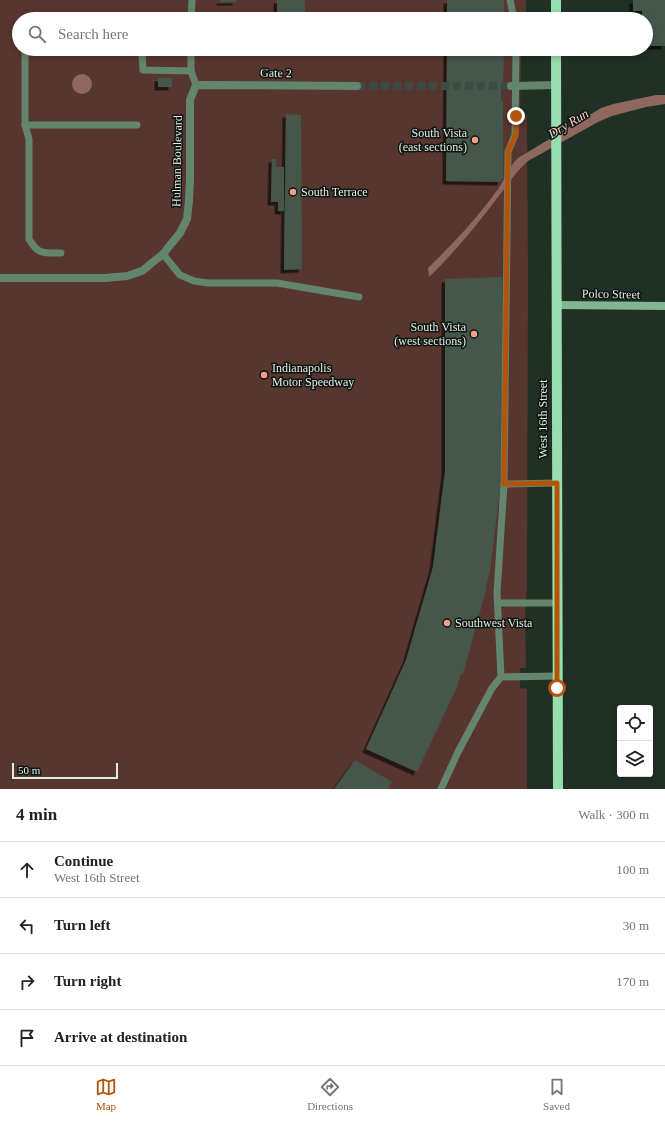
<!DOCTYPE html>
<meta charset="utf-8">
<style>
body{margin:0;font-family:"Times New Roman",serif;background:#f2f2f2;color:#222}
.controls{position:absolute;right:12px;bottom:12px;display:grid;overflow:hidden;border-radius:4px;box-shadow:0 2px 6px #0003}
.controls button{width:36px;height:36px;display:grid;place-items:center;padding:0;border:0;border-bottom:1px solid #e0e0e0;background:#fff;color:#222;font:20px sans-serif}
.scale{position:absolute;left:12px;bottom:10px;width:106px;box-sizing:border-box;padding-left:4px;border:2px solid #e1ece4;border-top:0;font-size:11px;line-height:14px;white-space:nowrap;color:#e1ece4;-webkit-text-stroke:3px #0f1611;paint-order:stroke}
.stop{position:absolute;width:12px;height:12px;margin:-9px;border:3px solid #b45309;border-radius:50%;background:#fff}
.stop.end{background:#b45309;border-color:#fff;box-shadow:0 1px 4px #0008}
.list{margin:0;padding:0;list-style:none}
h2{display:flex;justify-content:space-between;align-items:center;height:52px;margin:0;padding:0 16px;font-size:17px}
h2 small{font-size:13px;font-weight:400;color:#767676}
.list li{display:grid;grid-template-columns:26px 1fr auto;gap:12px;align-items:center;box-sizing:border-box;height:56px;padding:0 16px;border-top:1px solid #e0e0e0}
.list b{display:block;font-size:15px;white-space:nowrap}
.list p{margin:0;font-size:13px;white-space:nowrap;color:#767676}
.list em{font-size:13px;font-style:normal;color:#767676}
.icon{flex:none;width:22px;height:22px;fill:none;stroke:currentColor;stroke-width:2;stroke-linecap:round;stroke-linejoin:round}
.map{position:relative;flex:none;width:665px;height:789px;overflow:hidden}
.search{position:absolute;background:#fff;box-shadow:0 2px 6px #0003;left:12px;right:12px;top:12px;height:44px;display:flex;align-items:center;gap:10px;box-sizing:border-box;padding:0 14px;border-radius:22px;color:#767676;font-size:15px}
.sheet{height:276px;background:#fff}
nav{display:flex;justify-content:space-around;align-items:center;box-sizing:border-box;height:56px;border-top:1px solid #e0e0e0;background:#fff;font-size:11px;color:#767676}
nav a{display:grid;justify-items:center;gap:2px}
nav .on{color:#b45309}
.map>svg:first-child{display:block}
.green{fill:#57362f}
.water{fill:#8e675e}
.building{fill:#45574b;filter:url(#shadow)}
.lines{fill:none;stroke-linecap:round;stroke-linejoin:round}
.street-tunnel{stroke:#3d4c42;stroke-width:8;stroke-dasharray:8 4;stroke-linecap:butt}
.lane{stroke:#63846d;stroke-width:7}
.street{stroke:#63846d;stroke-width:8}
.secondary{stroke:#81b692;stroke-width:8}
.primary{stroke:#97ddae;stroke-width:10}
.route{stroke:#b45309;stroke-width:5}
.poi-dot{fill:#f49e8a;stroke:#0f1611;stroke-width:1.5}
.labels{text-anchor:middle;stroke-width:3;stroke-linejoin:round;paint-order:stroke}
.street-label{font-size:12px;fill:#e1ece4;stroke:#0f1611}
.poi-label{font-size:12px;fill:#e1ece4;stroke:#0f1611;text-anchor:start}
.water-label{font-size:13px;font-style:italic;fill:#f6ccc2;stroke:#0f1611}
</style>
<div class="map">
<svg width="665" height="789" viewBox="0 0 665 789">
<defs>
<filter id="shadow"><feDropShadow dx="-3.5" dy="3.5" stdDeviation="0" flood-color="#0009"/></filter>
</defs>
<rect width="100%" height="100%" fill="#203025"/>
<path class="green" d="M0,0H526V19H19V49H525V55H521L520,116H527L528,276L527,589L525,615L526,668H520V688L527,689V789H0Z"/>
<g class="water">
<circle cx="82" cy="84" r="10"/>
<path d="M656,95H665V104L646,107L612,116L598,122L528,161C516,171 508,185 498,197C477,225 454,253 429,277L428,268C453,244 478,217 498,189C505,179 509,167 518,158L601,108L613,104Z"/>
</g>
<g class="building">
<rect x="220" y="0" width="16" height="2"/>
<rect x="277" y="0" width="28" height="19"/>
<rect x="447" y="0" width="57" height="19"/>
<path d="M633,0H665V46H646V19H642V11H633Z"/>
<path d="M447,49H504L503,83H501V101H503V179H501V182L446,181Z"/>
<rect x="158" y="78" width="14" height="9"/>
<path d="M286,114L301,115L302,269L284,270Z"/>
<path d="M272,159H276V167H284V211H278V202H271Z"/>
<path d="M502,277L503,389H501V425H502L500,482H501L490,571L486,586H487L463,674H461L457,687L417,772L366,749L406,660L433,567L445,472V279Z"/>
<path d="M355,760L392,782L388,789H334Z"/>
</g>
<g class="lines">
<path class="street-tunnel" d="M357,86H511"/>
<g class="lane">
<path d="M510,0L514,19"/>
<path d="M191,19L192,0"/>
<path d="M25,49V125L29,139V239C38,255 44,253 61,253"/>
<path d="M140,49L142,54L143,70L191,71"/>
<path d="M191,49V71L196,85"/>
<path d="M25,125H137"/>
<path d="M163,254L180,275L194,281L208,283H277L359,297"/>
<path d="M504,484L557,483"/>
<path d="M498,603H557"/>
<path d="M501,677L497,593L504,484L508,152L515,135L516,49"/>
<path d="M441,789L458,752L492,688L501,677L557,676"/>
</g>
<g class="street">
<path d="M511,86L556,85"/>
<path d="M0,278H105L127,276L142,271L163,254L180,233L187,219L189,200L190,181V100L196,85L357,86"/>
</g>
<path class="secondary" d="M556,305L665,306"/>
<g class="primary">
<path d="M556,19V0"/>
<path d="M556,49L558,789"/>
</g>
</g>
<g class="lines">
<path class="route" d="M516,116V134L508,152L504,484L557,483V688"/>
</g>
<g class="poi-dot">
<circle cx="475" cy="140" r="4"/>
<circle cx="293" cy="192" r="4"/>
<circle cx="474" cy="334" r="4"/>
<circle cx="264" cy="375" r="4"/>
<circle cx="447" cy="623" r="4"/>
</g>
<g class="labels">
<g class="street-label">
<text transform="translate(276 73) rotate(1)" y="4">Gate 2</text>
<text transform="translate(177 161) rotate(-89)" y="4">Hulman Boulevard</text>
<text transform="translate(611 294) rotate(1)" y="4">Polco Street</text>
<text transform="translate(543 419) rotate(-90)" y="4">West 16th Street</text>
</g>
<g class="poi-label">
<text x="467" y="137" text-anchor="end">South Vista<tspan x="467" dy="14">(east sections)</tspan></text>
<text x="301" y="196">South Terrace</text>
<text x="466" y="331" text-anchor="end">South Vista<tspan x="466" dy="14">(west sections)</tspan></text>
<text x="272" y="372">Indianapolis<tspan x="272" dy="14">Motor Speedway</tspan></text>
<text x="455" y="627">Southwest Vista</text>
</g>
<g class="water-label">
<text transform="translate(568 123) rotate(-31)" y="5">Dry Run</text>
</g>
</g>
</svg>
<div class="controls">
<button><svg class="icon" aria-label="locate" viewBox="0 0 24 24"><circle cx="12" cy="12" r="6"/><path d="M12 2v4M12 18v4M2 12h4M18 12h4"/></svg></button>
<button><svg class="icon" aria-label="layers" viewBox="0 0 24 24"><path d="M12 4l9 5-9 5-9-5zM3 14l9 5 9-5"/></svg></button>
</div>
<div class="scale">50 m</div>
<div class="stop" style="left:557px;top:688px"></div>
<div class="stop end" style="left:516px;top:116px"></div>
<div class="search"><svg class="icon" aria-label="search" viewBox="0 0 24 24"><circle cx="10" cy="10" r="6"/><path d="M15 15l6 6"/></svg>Search here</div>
</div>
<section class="sheet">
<h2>4 min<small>Walk · 300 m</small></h2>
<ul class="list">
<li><svg class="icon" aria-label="ahead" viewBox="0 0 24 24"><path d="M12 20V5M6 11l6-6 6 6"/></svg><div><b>Continue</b><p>West 16th Street</p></div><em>100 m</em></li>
<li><svg class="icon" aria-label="left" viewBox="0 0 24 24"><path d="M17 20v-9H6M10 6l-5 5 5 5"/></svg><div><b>Turn left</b></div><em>30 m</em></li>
<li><svg class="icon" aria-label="right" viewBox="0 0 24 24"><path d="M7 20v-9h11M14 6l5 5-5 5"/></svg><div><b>Turn right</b></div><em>170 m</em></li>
<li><svg class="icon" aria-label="arrive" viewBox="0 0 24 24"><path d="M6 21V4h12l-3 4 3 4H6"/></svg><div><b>Arrive at destination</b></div></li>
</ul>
</section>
<nav>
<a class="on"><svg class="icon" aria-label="map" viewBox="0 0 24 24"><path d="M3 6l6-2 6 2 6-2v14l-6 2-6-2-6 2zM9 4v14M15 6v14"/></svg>Map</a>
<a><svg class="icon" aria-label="directions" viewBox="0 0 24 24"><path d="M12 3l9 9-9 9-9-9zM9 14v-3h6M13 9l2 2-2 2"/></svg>Directions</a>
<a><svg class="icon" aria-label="saved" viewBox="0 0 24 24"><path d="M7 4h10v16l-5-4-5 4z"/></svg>Saved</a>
</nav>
